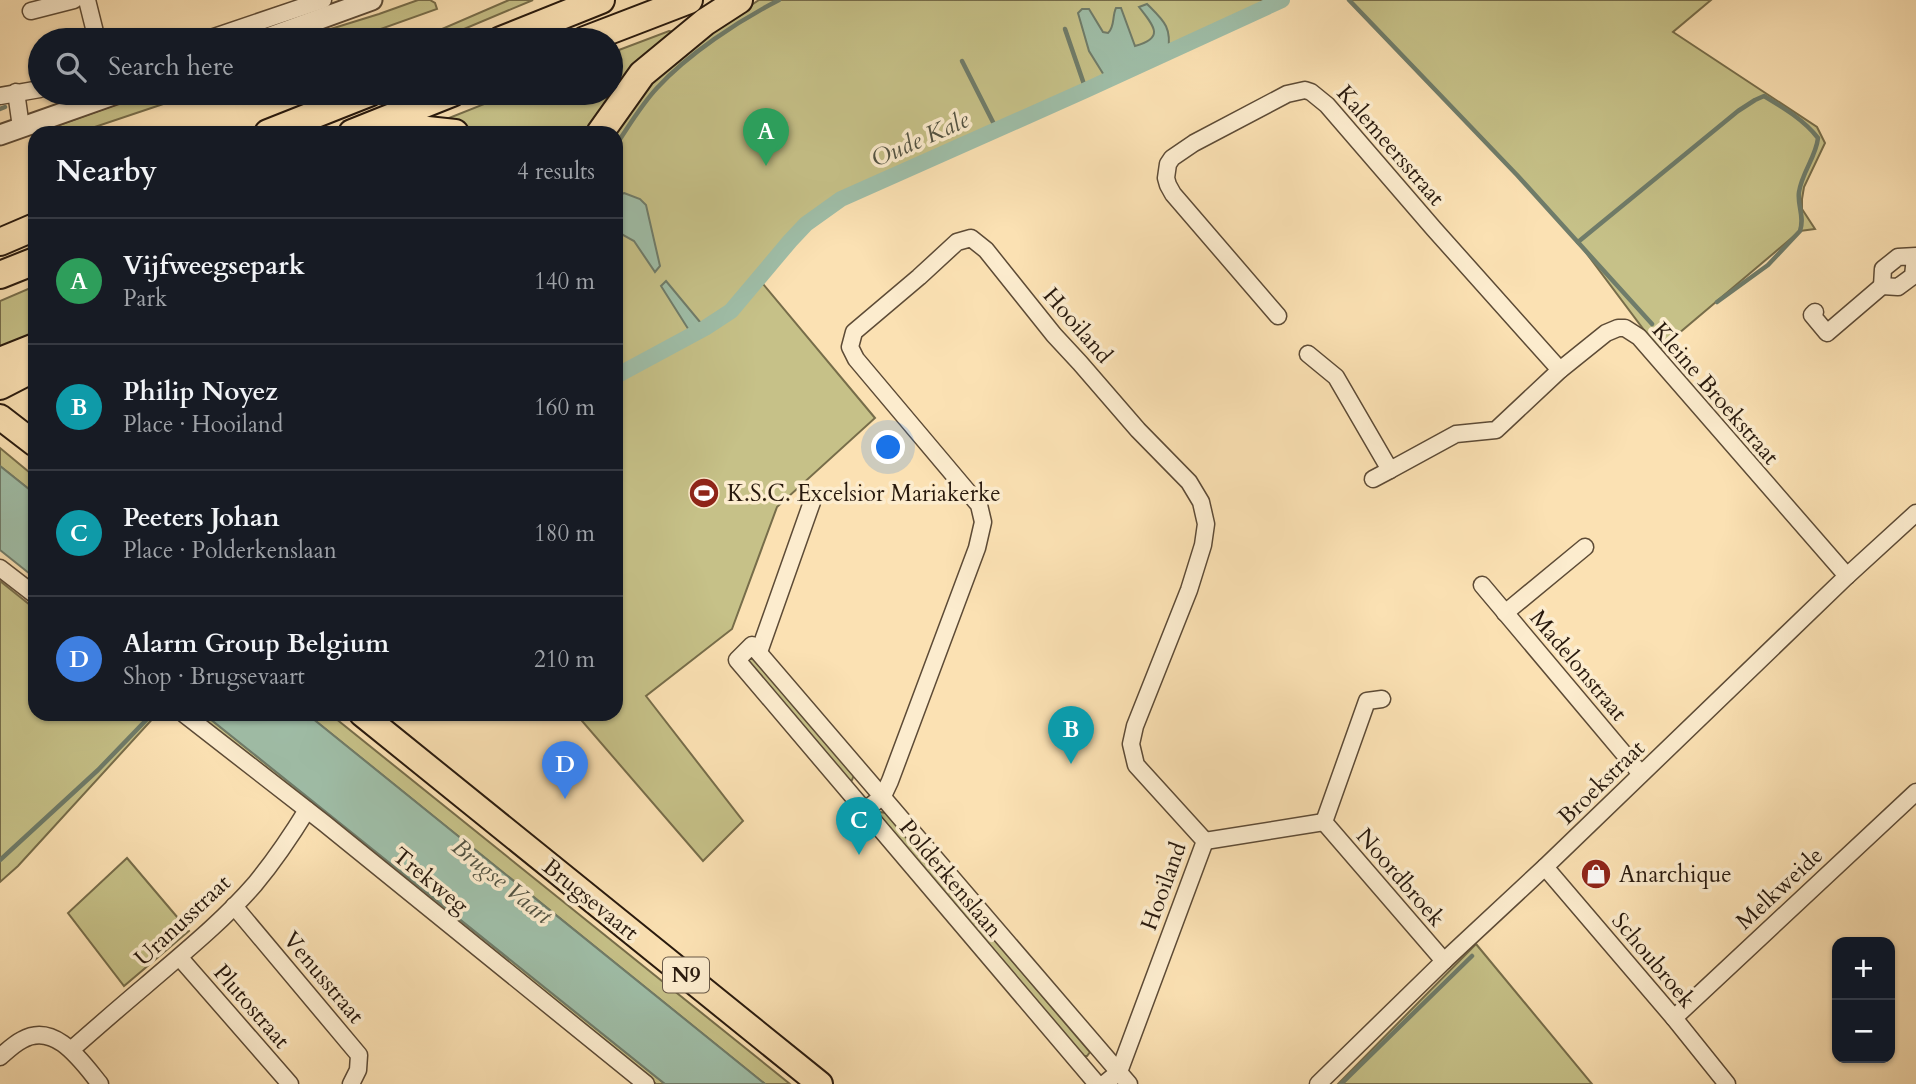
<!DOCTYPE html>
<meta charset="utf-8">
<style>
body{margin:0;font-family:Cardo,serif;background:#242831;color:#f1f3f6}
.controls{position:absolute;right:21px;bottom:21px;display:grid;overflow:hidden;border-radius:14px;box-shadow:0 2px 5px #0004}
.controls button{width:63px;height:63px;display:grid;place-items:center;padding:0;border:0;border-bottom:2px solid #363941;background:#171b24;color:#f1f3f6;font:35px sans-serif}
.you{position:absolute;left:889px;top:448px;width:24px;height:24px;margin:-18px;border:5px solid #fff;border-radius:50%;background:#1a73e8;box-shadow:0 0 0 10px #1a73e833}
.badge{display:grid;place-items:center;width:46px;height:46px;border-radius:50%;background:#c59692;color:#fff;font-size:23px;font-weight:700}
.pin{position:absolute;translate:-50% -58px;filter:drop-shadow(0 2px 4px #0008)}
.pin::after{content:'';position:absolute;top:37px;width:24px;height:21px;background:inherit;clip-path:polygon(0 0,100% 0,50% 100%)}
.list{margin:0;padding:0;list-style:none}
h2{display:flex;justify-content:space-between;align-items:center;height:91px;margin:0;padding:0 28px;font-size:30px}
h2 small{font-size:23px;font-weight:400;color:#9ea1a6}
.list li{display:grid;grid-template-columns:46px 1fr auto;gap:21px;align-items:center;box-sizing:border-box;height:126px;padding:0 28px;border-top:2px solid #363941}
.list b{display:block;font-size:26px;white-space:nowrap}
.list p{margin:0;font-size:23px;white-space:nowrap;color:#9ea1a6}
.list em{font-size:23px;font-style:normal;color:#9ea1a6}
.icon{flex:none;width:38px;height:38px;fill:none;stroke:currentColor;stroke-width:2;stroke-linecap:round;stroke-linejoin:round}
.map{position:relative;flex:none;width:1916px;height:1084px;overflow:hidden}
.search{position:absolute;background:#171b24;box-shadow:0 2px 5px #0004;left:28px;top:28px;width:595px;height:77px;display:flex;align-items:center;gap:18px;box-sizing:border-box;padding:0 24px;border-radius:38px;color:#9ea1a6;font-size:26px}
.panel{position:absolute;background:#171b24;box-shadow:0 2px 5px #0004;left:28px;top:126px;width:595px;height:595px;border-radius:21px}
.map>svg:first-child{display:block}
.green{fill:#c6c188;stroke:#776d4a;stroke-width:2}
.water{fill:#9fbea8;stroke:#6f7c6a;stroke-width:2}
.lines{fill:none;stroke-linecap:round;stroke-linejoin:round}
.stream{stroke:#6f7c6a;stroke-width:4.5}
.canal{stroke:#9fbea8;stroke-width:16}
.minor-casing{stroke:#5d4b36;stroke-width:19}
.tertiary-casing{stroke:#5d4b36;stroke-width:23}
.primary-casing{stroke:#28190d;stroke-width:28}
.trunk-casing{stroke:#28190d;stroke-width:30}
.minor{stroke:#fcecce;stroke-width:16}
.tertiary{stroke:#fcecce;stroke-width:19}
.primary{stroke:#fbe1b3;stroke-width:24}
.trunk{stroke:#fbe1b3;stroke-width:26}
.labels{text-anchor:middle;stroke-width:7;stroke-linejoin:round;paint-order:stroke}
.shield{fill:#fcecce;stroke:#685847;stroke-width:2}
.shield-label{font-size:21px;font-weight:bold;fill:#28190d}
.street-label{font-size:23px;fill:#28190d;stroke:#fcecce}
.poi-label{font-size:23px;fill:#28190d;stroke:#fcecce;text-anchor:start}
.water-label{font-size:24px;font-style:italic;fill:#525343;stroke:#fcecce}
</style>
<div class="map">
<svg width="1916" height="1084" viewBox="0 0 1916 1084">
<rect width="100%" height="100%" fill="#fbe1b3"/>
<filter id="stains"><feTurbulence type="fractalNoise" baseFrequency=".00286" numOctaves="4"/><feColorMatrix values="0 0 0 0 .2 0 0 0 0 .09 0 0 0 0 .02 0 0 0 .5 -.17"/></filter>
<radialGradient id="worn" r=".72"><stop offset=".6" stop-color="#630" stop-opacity="0"/><stop offset="1" stop-color="#630" stop-opacity=".3"/></radialGradient>
<g class="green">
<path d="M418,0H430L435,3L437,9L350,40H295L379,14Z"/>
<path d="M509,0H533L438,40H430L428,35Z"/>
<path d="M759,0H1282L1086,90L841,199L806,224L758,278L875,418L777,507L732,629L646,696L743,821L703,861L576,714H616V133L650,81L712,31Z"/>
<path d="M1349,0H1711L1673,32L1817,127L1825,143L1804,187L1802,199V209L1815,229L1800,231L1659,350L1578,242L1517,175Z"/>
<path d="M669,31L675,32L595,133H486L458,124L439,122L512,93H611V53Z"/>
<path d="M148,93H196L77,133H37Z"/>
<path d="M35,286V335L0,348V301Z"/>
<path d="M0,448L35,477V494L0,466Z"/>
<path d="M0,581L35,609V714H157L18,866L0,882Z"/>
<path d="M749,659H753L757,663L854,775L852,780L846,782L747,665Z"/>
<path d="M195,714H204L665,1084H656L346,834Z"/>
<path d="M307,714H330L790,1084H765Z"/>
<path d="M880,812L886,813L1090,1052L1087,1056H1083L878,817Z"/>
<path d="M127,858L189,931L124,986L68,913Z"/>
<path d="M1476,944L1592,1084H1338Z"/>
</g>
<g class="water">
<path d="M1147,4C1164,21 1172,27 1168,52L1107,80L1089,51L1078,13L1082,9H1089L1103,32L1108,33C1115,27 1112,16 1116,8H1121L1135,46C1166,38 1153,25 1139,7Z"/>
<path d="M624,193L640,199L646,205L660,266L655,272L634,241L623,235L618,230L616,223L618,197Z"/>
<path d="M666,281L705,328L692,335L661,286Z"/>
<path d="M0,466L35,494V578L0,550Z"/>
<path d="M204,714H307L765,1084H665Z"/>
</g>
<g class="lines">
<g class="stream">
<path d="M1349,0L1517,175L1652,324"/>
<path d="M1065,29L1086,90"/>
<path d="M160,40L166,38"/>
<path d="M962,61L997,130"/>
<path d="M0,109L5,107"/>
<path d="M616,145C629,126 641,105 657,88C688,54 738,21 779,0"/>
<path d="M1578,242L1738,111L1755,100L1764,96C1784,108 1804,120 1818,138C1816,157 1802,172 1799,192C1797,206 1805,216 1800,231L1768,265L1717,302"/>
<path d="M0,860L98,770L152,714"/>
<path d="M1341,1084L1472,956"/>
</g>
<path class="canal" d="M616,376L705,328L731,311L790,241L806,224L841,199L1086,90L1282,0"/>
<g class="minor-casing">
<g id="minor">
<path d="M87,0L97,40"/>
<path d="M31,11L74,0"/>
<path d="M205,40L323,0"/>
<path d="M16,92L21,127"/>
<path d="M0,96L40,89"/>
<path d="M1915,257L1913,276L1898,287L1882,286L1883,269L1898,257L1916,256"/>
<path d="M1815,312L1812,315L1827,333L1882,286"/>
<path d="M1278,316L1173,194L1168,185L1166,178L1168,164L1172,158L1194,143L1287,94L1305,90L1311,92L1327,105L1434,229L1560,370"/>
<path d="M1308,354L1336,377L1390,470L1456,434L1496,430L1560,370L1606,333L1618,328H1625L1639,337L1847,576"/>
<path d="M1373,479L1390,470"/>
<path d="M0,568L35,595"/>
<path d="M1482,585L1641,774"/>
<path d="M1505,613L1585,547"/>
<path d="M759,652L812,502"/>
<path d="M1382,699L1367,701L1324,822L1444,961"/>
<path d="M184,714L324,823L646,1084"/>
<path d="M864,811L883,796L890,781L977,548L983,522L979,505L856,359L850,347L854,332L919,277L957,242L971,238L986,250L1054,335L1080,363L1138,430L1189,482L1201,502L1206,524L1203,545L1189,590L1135,726L1131,744L1136,765L1205,841L1119,1072L1104,1084"/>
<path d="M1205,841L1324,822"/>
<path d="M1545,867L1674,1018L1727,1084"/>
<path d="M234,906L359,1055L358,1070L351,1084"/>
<path d="M180,958L290,1084"/>
<path d="M1674,1018L1916,792"/>
<path d="M72,1049C96,1028 120,1007 145,986C182,954 222,922 255,884C274,861 291,836 307,810"/>
<path d="M0,1057C7,1051 14,1044 22,1040C55,1021 82,1062 100,1084"/>
<path d="M1097,1084L737,660L752,645L1129,1084"/>
<path d="M1318,1084L1444,961L1545,867L1847,576L1916,513"/>
</g>
</g>
<g class="tertiary-casing">
<g id="tertiary">
<path d="M262,40L372,0"/>
<path d="M0,135L119,93"/>
</g>
</g>
<g class="primary-casing">
<g id="primary">
<path d="M0,417L35,444"/>
<path d="M362,714L820,1084"/>
</g>
</g>
<g class="trunk-casing">
<g id="trunk">
<path d="M501,40L601,0"/>
<path d="M585,40L689,0"/>
<path d="M268,133L369,93"/>
<path d="M352,133L452,93"/>
<path d="M402,133L418,129L455,133"/>
<path d="M600,133L642,74L705,22L739,0"/>
<path d="M0,242L35,227"/>
<path d="M0,275L35,261"/>
<path d="M0,361L35,347"/>
<path d="M0,386L35,368"/>
</g>
</g>
<use href="#minor" class="minor"/>
<use href="#tertiary" class="tertiary"/>
<use href="#primary" class="primary"/>
<use href="#trunk" class="trunk"/>
</g>
<defs>
<g id="stadium-disc" transform="scale(1.575)"><circle r="9.5" fill="#8f2418" stroke="#fcecce"/><path d="M0-5a6.5 5 0 1 0 0 10a6.5 5 0 1 0 0-10ZM-3.5-1.8h7v3.6h-7Z" fill="#fff"/></g>
<g id="shop-disc" transform="scale(1.575)"><circle r="9.5" fill="#8f2418" stroke="#fcecce"/><path d="M-5-2.5h2.3a2.7 3.5 0 0 1 5.4 0H5L5.5 6h-11ZM-1.5-2.5h3a1.5 2.3 0 0 0-3 0Z" fill="#fff"/></g>
</defs>
<g fill-rule="evenodd">
<use href="#stadium-disc" x="704" y="493"/>
<use href="#shop-disc" x="1596" y="874"/>
</g>
<g class="labels">
<rect class="shield" x="663" y="957.5" width="46" height="35" rx="5"/>
<g class="shield-label">
<text x="686" y="982">N9</text>
</g>
<g class="street-label">
<text transform="translate(1391 145) rotate(49)" y="8">Kalemeersstraat</text>
<text transform="translate(1078 325) rotate(49)" y="8">Hooiland</text>
<text transform="translate(1716 393) rotate(49)" y="8">Kleine Broekstraat</text>
<text transform="translate(1579 665) rotate(50)" y="8">Madelonstraat</text>
<text transform="translate(1601 782) rotate(-44)" y="8">Broekstraat</text>
<text transform="translate(1401 877) rotate(49)" y="8">Noordbroek</text>
<text transform="translate(951 878) rotate(50)" y="8">Polderkenslaan</text>
<text transform="translate(431 880) rotate(39)" y="8">Trekweg</text>
<text transform="translate(1163 886) rotate(-70)" y="8">Hooiland</text>
<text transform="translate(1779 888) rotate(-43)" y="8">Melkweide</text>
<text transform="translate(591 899) rotate(39)" y="8">Brugsevaart</text>
<text transform="translate(182 920) rotate(-43)" y="8">Uranusstraat</text>
<text transform="translate(1654 960) rotate(50)" y="8">Schoubroek</text>
<text transform="translate(324 977) rotate(50)" y="8">Venusstraat</text>
<text transform="translate(252 1006) rotate(49)" y="8">Plutostraat</text>
</g>
<g class="poi-label">
<text x="727" y="501">K.S.C. Excelsior Mariakerke</text>
<text x="1619" y="882">Anarchique</text>
</g>
<g class="water-label">
<text transform="translate(920 139) rotate(-24)" y="8">Oude Kale</text>
<text transform="translate(502 881) rotate(39)" y="8">Brugse Vaart</text>
</g>
</g>
<rect width="100%" height="100%" filter="url(#stains)"/>
<rect width="100%" height="100%" fill="url(#worn)"/>
</svg>
<div class="controls">
<button>+</button>
<button>−</button>
</div>
<div class="you"></div>
<div class="pin badge" style="left:766px;top:166px;background:#2e9e5b">A</div>
<div class="pin badge" style="left:1071px;top:764px;background:#0f9aa8">B</div>
<div class="pin badge" style="left:859px;top:855px;background:#0f9aa8">C</div>
<div class="pin badge" style="left:565px;top:799px;background:#3f7fe0">D</div>
<div class="search"><svg class="icon" aria-label="search" viewBox="0 0 24 24"><circle cx="10" cy="10" r="6"/><path d="M15 15l6 6"/></svg>Search here</div>
<section class="panel">
<h2>Nearby<small>4 results</small></h2>
<ul class="list">
<li><span class="badge" style="background:#2e9e5b">A</span><div><b>Vijfweegsepark</b><p>Park</p></div><em>140 m</em></li>
<li><span class="badge" style="background:#0f9aa8">B</span><div><b>Philip Noyez</b><p>Place · Hooiland</p></div><em>160 m</em></li>
<li><span class="badge" style="background:#0f9aa8">C</span><div><b>Peeters Johan</b><p>Place · Polderkenslaan</p></div><em>180 m</em></li>
<li><span class="badge" style="background:#3f7fe0">D</span><div><b>Alarm Group Belgium</b><p>Shop · Brugsevaart</p></div><em>210 m</em></li>
</ul>
</section>
</div>
